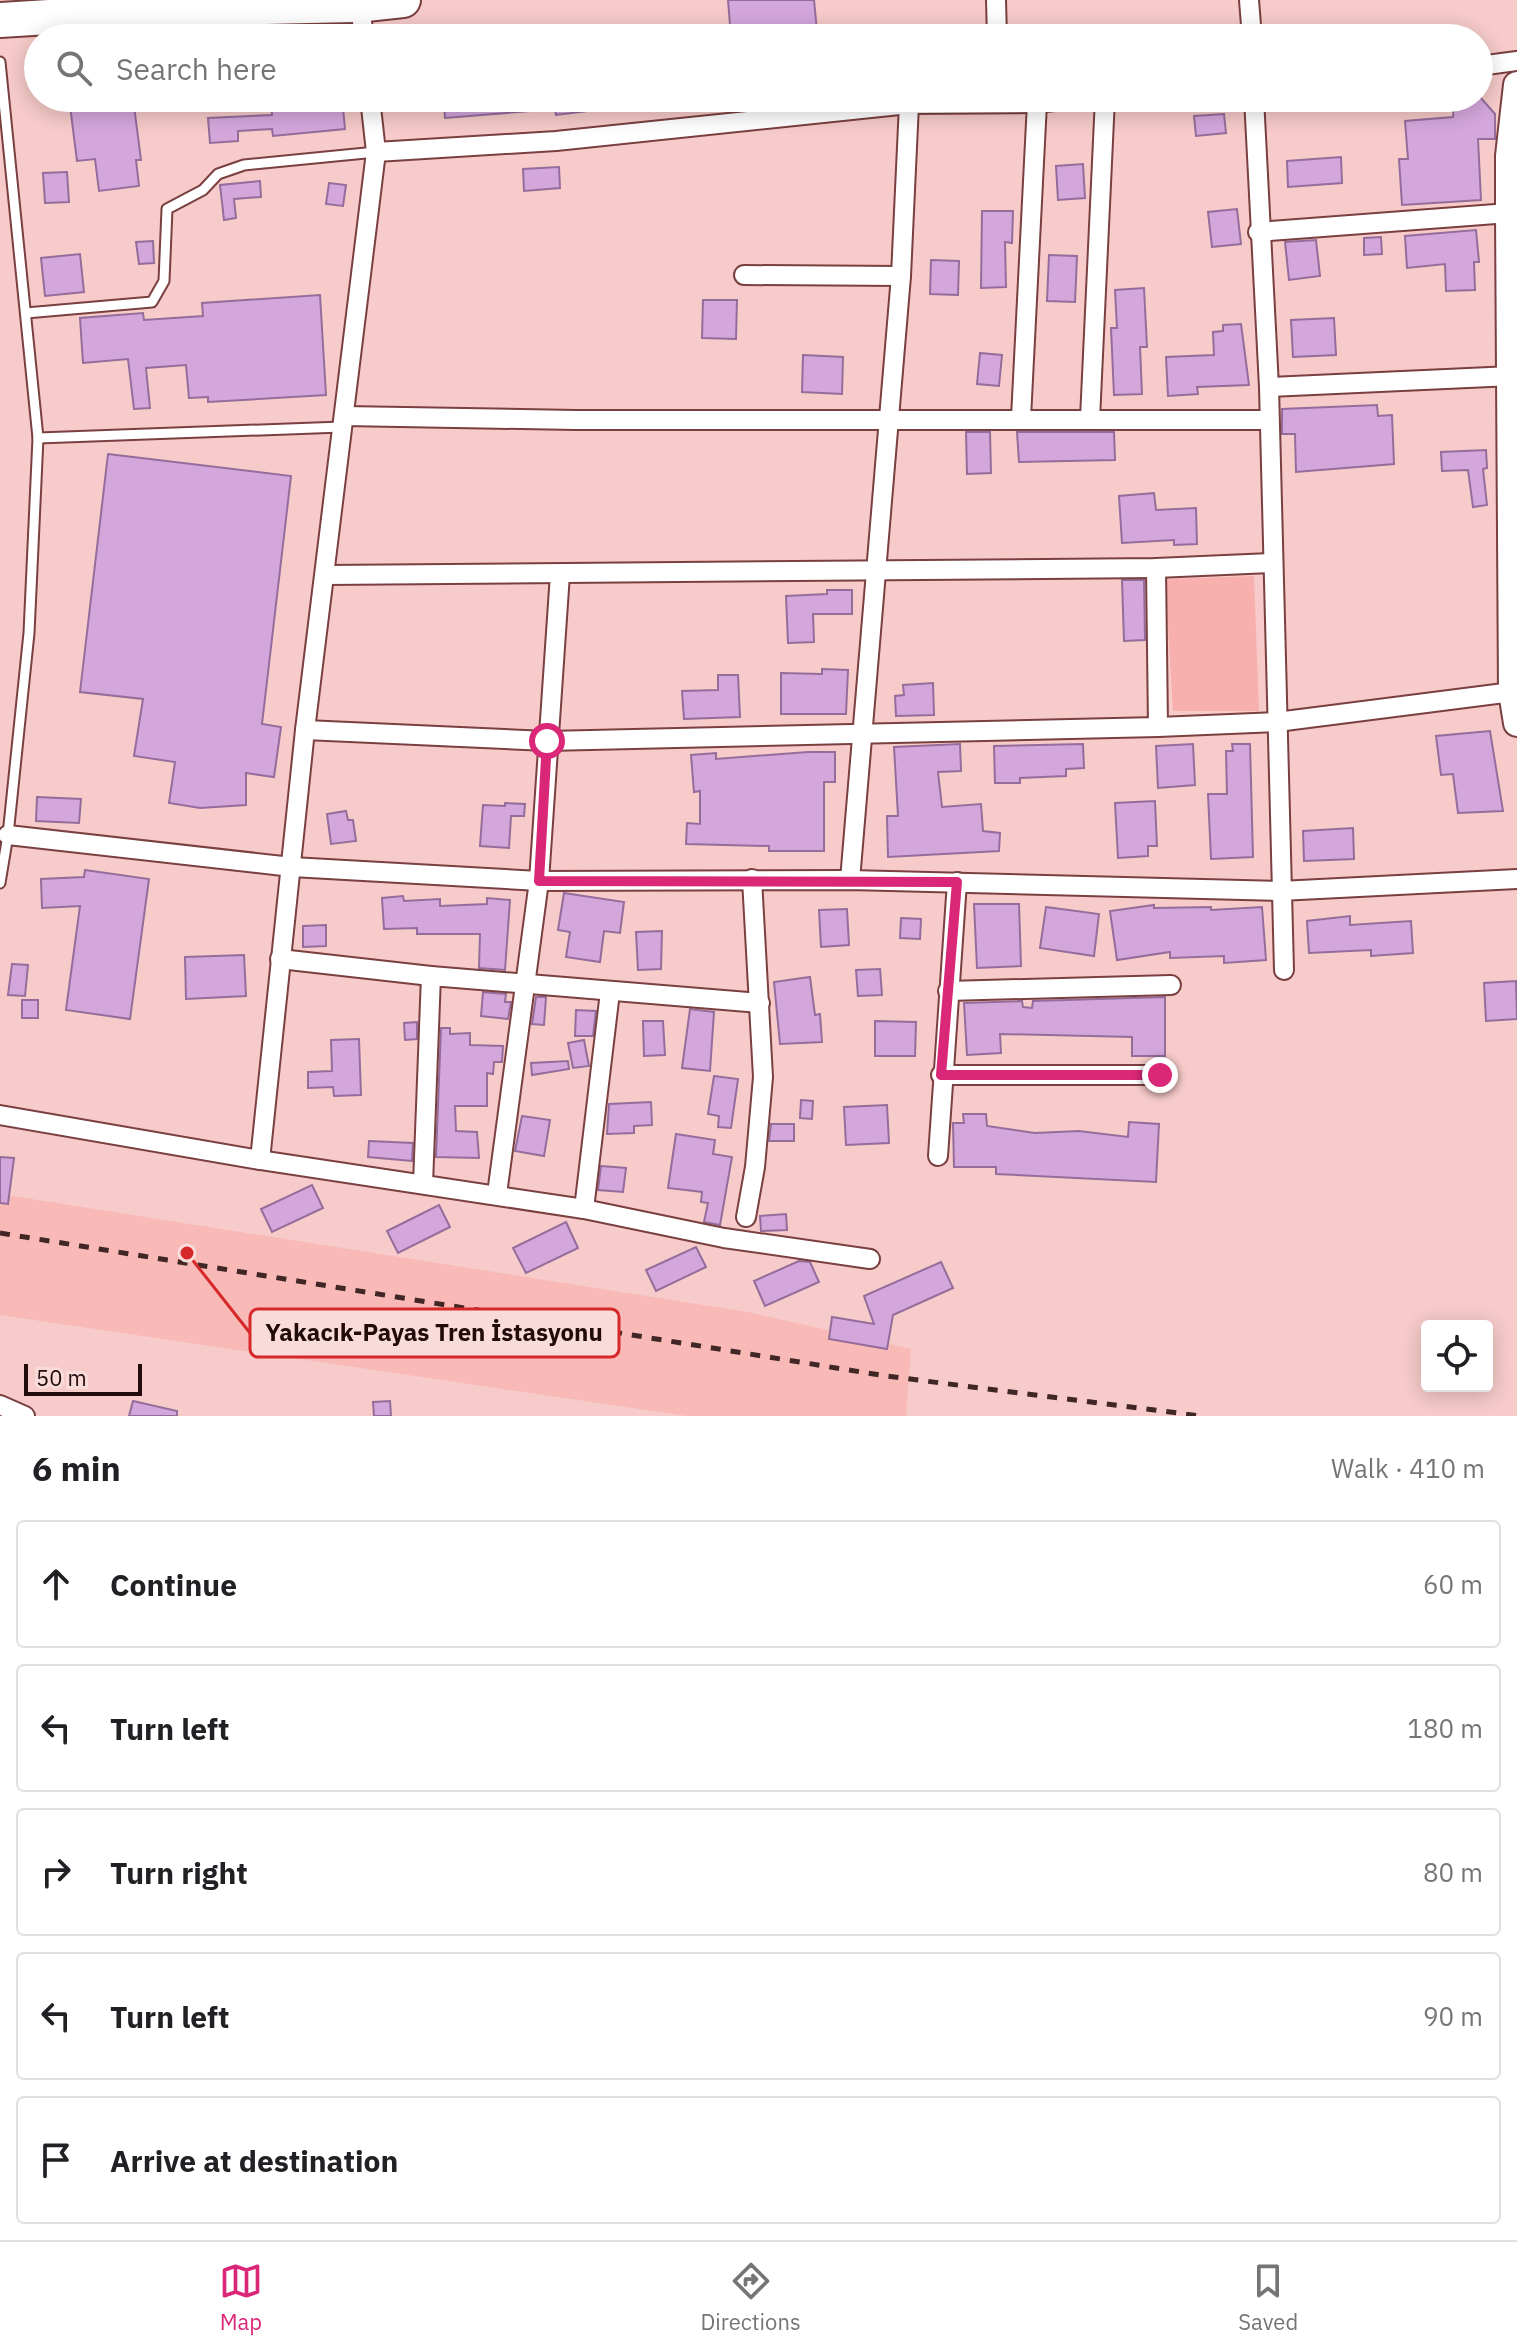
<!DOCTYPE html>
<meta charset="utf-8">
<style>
body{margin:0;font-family:"IBM Plex Sans",sans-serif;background:#f6f6f6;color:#202124}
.controls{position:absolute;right:24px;bottom:24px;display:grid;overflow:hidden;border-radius:8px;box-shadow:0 4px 20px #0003}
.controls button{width:72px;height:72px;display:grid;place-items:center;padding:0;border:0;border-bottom:2px solid #e0e0e0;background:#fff;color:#202124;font:40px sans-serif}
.scale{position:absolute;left:24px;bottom:20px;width:118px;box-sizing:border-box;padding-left:8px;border:4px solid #220b0b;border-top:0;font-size:22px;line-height:28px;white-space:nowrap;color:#220b0b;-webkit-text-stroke:6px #f9dcda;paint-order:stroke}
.stop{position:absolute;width:24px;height:24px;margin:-18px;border:6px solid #db2777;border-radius:50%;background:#fff}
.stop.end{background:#db2777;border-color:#fff;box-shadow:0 2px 8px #0008}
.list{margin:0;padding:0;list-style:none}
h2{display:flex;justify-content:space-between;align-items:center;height:104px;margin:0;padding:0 32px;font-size:34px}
h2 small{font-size:26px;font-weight:400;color:#757577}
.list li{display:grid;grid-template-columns:52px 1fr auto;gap:24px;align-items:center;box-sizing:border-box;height:128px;margin:0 16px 16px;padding:0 16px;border:2px solid #e0e0e0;border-radius:8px}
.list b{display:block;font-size:30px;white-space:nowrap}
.list em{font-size:26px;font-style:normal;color:#757577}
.icon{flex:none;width:44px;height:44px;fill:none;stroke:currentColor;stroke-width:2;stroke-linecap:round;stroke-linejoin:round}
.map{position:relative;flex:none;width:1517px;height:1416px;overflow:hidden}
.search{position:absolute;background:#fff;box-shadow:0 4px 20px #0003;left:24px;right:24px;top:24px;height:88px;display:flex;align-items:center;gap:20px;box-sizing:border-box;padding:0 28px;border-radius:44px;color:#757577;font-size:30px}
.sheet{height:824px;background:#fff}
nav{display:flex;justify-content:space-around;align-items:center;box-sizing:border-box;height:112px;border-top:2px solid #e0e0e0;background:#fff;font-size:22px;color:#757577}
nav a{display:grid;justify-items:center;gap:4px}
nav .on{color:#db2777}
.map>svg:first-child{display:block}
.built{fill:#f8b9b7}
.green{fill:#f8b0ae}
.building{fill:#d4a7dc;stroke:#946d9b;stroke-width:2}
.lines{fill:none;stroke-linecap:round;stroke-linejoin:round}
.lane-casing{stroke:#7a3f3f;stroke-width:13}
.street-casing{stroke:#7a3f3f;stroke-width:22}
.secondary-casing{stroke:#7a3f3f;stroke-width:30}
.highway-casing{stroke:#7a3f3f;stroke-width:38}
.lane{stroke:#fff;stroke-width:9}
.street{stroke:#fff;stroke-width:18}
.secondary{stroke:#fff;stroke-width:26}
.highway{stroke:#fff;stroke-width:34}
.rail{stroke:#402726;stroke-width:5;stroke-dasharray:10 10;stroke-linecap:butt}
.route{stroke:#db2777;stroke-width:10}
.leader{fill:none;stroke:#d62828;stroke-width:3}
.callout-dot{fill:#d62828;stroke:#f9dcda;stroke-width:3}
.callout{fill:#f9dcda;stroke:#d62828;stroke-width:3}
.callout-label{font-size:24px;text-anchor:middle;font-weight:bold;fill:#220b0b}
</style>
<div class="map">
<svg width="1517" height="1416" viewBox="0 0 1517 1416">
<rect width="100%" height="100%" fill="#f6cbc9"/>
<path class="built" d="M0,1194L748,1312L911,1349L906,1416H687L0,1315Z"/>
<path class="green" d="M1254,576L1259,711H1173L1165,579Z"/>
<g class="building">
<path d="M728,0H814L817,31H808V38H731Z"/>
<path d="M69,98H133L141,160H136L139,186L99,191L95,159L77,161Z"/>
<path d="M287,98H342L345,129L273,136L272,129L238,131V141L210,143L208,118L272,115L271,104L288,103Z"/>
<path d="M444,98H612L613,108L556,115L555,109L445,118Z"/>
<path d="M1454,98H1481L1495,114V139H1478L1481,200L1402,205L1399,159H1408L1405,121L1453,117Z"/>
<path d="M1224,114L1226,133L1196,136L1194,116Z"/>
<path d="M1341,157L1342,183L1288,187L1287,161Z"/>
<path d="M1083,164L1085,198L1058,200L1056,166Z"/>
<path d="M559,167L560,188L524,191L523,169Z"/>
<path d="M67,172L69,202L45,203L43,173Z"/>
<path d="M260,181L261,197L234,199L236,218L224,220L220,185Z"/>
<path d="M329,183L346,185L343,206L326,204Z"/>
<path d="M1237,209L1241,244L1212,247L1208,212Z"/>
<path d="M982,211H1013L1012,243L1005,242L1006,287L981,288Z"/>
<path d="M1476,230L1479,262H1474L1475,290L1446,291L1445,264L1407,268L1405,236Z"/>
<path d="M1381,237L1382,254L1364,255V238Z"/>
<path d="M1316,240L1320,276L1289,280L1285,242Z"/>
<path d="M153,241L154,263L139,264L136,242Z"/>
<path d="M80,254L84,292L45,296L41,258Z"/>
<path d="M1049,255L1077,256L1075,302L1047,301Z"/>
<path d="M931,260L959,261L958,295L930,294Z"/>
<path d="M1144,288L1147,347H1140L1142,394L1114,395L1111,328H1117L1115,290Z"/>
<path d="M320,295L326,395L208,402V397L189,398L186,365L146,368L150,408L134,409L128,359L83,363L80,318L143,313L144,320L203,316L202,303Z"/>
<path d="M703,300H737L736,339L702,338Z"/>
<path d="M1334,318L1336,355L1293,357L1291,320Z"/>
<path d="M1241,324L1249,385L1197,387L1198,394L1168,396L1166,357L1214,355L1213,332L1223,331V325Z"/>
<path d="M980,353L1002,355L999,386L977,384Z"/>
<path d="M803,355L843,357L842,394L802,392Z"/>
<path d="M1377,405L1378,416L1392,415L1394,464L1296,472L1295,434H1282V409Z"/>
<path d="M966,432H990L991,473L967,474Z"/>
<path d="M1017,432H1114L1115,460L1019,462Z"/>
<path d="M1486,450L1487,468L1483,469L1487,505L1473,507L1468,470L1442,471L1441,452Z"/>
<path d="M108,454L291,476L262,724L281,727L274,777L246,773V805L200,808L169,803L175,762L134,756L143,699L80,692Z"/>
<path d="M1154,493L1156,510L1196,508L1197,544L1174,545V540L1122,543L1119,496Z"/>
<path d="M1122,580H1144L1145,640L1124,641Z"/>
<path d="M827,590H852V614H813L814,642L788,643L786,596L827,594Z"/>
<path d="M822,669L848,670L846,714H781V673L822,674Z"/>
<path d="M718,675H738L740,717L684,719L682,691L718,690Z"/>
<path d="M933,683L934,715L896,716L895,696L904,695L903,685Z"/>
<path d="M1490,731L1503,811L1458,813L1453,774L1441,775L1436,736Z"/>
<path d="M960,744L961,771L938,772L942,807L981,804L983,831L1000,833L999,851L888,857L887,816H898L894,747Z"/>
<path d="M1083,744L1084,768L1066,769V776L1020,778V783H995L994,746Z"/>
<path d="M1193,744L1195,785L1158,788L1156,746Z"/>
<path d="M1232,744H1250L1253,857L1211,859L1208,794H1227L1226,751H1233Z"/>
<path d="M808,752H835V782H824V851H769V846L686,844L687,823L700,824V791L694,792L691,755L716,753V759Z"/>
<path d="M37,797L81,799L79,823L36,821Z"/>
<path d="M1155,801L1157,846H1148V856L1118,858L1115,803Z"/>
<path d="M505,803L525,804L524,816H511L509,848L480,846L483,805L505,806Z"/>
<path d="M346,811L348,820H353L356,841L331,844L327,814Z"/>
<path d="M1353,828L1354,859L1304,861L1303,831Z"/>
<path d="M85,870L149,879L130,1019L66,1010L80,906L42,908L41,879L84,877Z"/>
<path d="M564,893L624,902L620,933L604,931L600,962L566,957L570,932L558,930Z"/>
<path d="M403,896L404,901L440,899V906L487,904V898L510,900L505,970L479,968L480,934H417V928L384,929L382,898Z"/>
<path d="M974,904H1019L1021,966L977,968Z"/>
<path d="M1154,905V908L1211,907V910L1262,907L1266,960L1224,963V956L1170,958V952L1117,960L1110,911Z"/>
<path d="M1046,907L1099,914L1094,956L1040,948Z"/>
<path d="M847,909L849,945L821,947L819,910Z"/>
<path d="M1350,916V925L1411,921L1413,953L1371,956V950L1309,953L1307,921Z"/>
<path d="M901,918L921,919L920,939L900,938Z"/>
<path d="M326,925V946L303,947V926Z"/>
<path d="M662,931L661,969L638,970L636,932Z"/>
<path d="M244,955L246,996L186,999L185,957Z"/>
<path d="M12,964L28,965L25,996L8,995Z"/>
<path d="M880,969L882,995L858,996L856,970Z"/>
<path d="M810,977L815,1015L820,1014L822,1042L780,1044L774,982Z"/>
<path d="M1516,981L1517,1019L1486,1021L1484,983Z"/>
<path d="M483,992L506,994L505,1002H511L508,1019L481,1016Z"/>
<path d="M536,997H546L544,1025L532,1024Z"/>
<path d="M1165,997V1056H1132V1037L1000,1034L1001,1053L967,1055L964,1003L1022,1001L1023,1007L1032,1008L1033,1001Z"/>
<rect x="22" y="1000" width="16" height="18"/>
<path d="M690,1009L714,1012L710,1071L682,1068Z"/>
<path d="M576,1010L596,1011L593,1036H575Z"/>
<path d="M643,1021H663L665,1055L644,1056Z"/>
<path d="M875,1021L916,1022L915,1056H875Z"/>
<path d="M417,1022V1039L405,1040L404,1023Z"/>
<path d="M441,1028H450V1034L470,1033V1045L503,1046L502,1062H494L493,1074L487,1073V1106H455L456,1131L477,1132L479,1158L436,1157Z"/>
<path d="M359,1039L361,1095L334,1096L333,1087L308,1088V1072L332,1071L331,1040Z"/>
<path d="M584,1040L589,1066L573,1068L568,1043Z"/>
<path d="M568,1061L569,1069L532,1075L531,1063Z"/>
<path d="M714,1076L738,1079L731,1128L718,1127L719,1116L708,1114Z"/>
<path d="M801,1100L813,1101L812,1119L800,1118Z"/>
<path d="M651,1102L652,1125L634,1126V1133L607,1134L609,1104Z"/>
<path d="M887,1105L889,1143L846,1145L844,1107Z"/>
<path d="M963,1114H986L987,1126L1035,1133L1079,1131L1128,1137L1129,1122L1159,1124L1156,1182L996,1174V1167H954L953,1123H964Z"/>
<path d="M522,1116L550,1120L544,1156L515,1151Z"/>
<path d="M771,1124H794V1141H769Z"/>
<path d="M676,1134L715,1140L713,1154L732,1157L720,1225L704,1222L708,1203L701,1202L702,1192L668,1188Z"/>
<path d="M369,1141L413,1143L412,1161L368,1157Z"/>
<path d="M0,1157L14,1158L8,1204L0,1203Z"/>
<path d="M601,1166L626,1168L623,1192L598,1190Z"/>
<path d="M312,1185L323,1208L272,1232L261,1209Z"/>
<path d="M439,1205L450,1227L398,1253L387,1231Z"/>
<path d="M786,1214L787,1230L761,1231L760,1216Z"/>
<path d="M566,1222L578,1248L526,1273L513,1248Z"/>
<path d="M696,1247L706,1267L656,1291L646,1270Z"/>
<path d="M799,1261L810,1262L819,1282L765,1306L754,1281Z"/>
<path d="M941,1262L953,1288L893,1315L887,1349L829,1339L832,1317L874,1324L864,1296Z"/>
<path d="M133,1401L177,1411V1416H129Z"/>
<path d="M390,1401L391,1416H374L373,1402Z"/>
</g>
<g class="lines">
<g class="lane-casing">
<g id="lane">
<path d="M0,62L38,438L29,633L8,835L0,883"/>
<path d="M26,313L152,302L164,281L167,209L203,190L218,174L244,165L376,152"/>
<path d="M38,438L342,427"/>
</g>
</g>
<g class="street-casing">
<g id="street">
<path d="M996,0L997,38"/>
<path d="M1249,0L1252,38"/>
<path d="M360,5L364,38"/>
<path d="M1479,66L1517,61"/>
<path d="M1254,98L1269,387L1284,970"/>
<path d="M376,152L556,141L909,104L1037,103L1080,98"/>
<path d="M1258,232L1509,213"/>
<path d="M744,275L901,276"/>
<path d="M1269,387L1512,376"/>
<path d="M344,416L575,420H1268"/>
<path d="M1021,418L1037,103"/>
<path d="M1090,419L1105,98"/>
<path d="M1156,568L1158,727"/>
<path d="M325,575L1156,568L1271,563"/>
<path d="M305,730L547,741L1158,727L1277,722L1512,692"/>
<path d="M8,835L292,867L539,881L850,880L1280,891L1517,879"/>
<path d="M850,880L901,276L909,104"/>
<path d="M280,959L431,976"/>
<path d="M948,991L1171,985"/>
<path d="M941,1075H1160"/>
<path d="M0,1115L260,1160L584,1209L724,1238L870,1259"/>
<path d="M938,1156L957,882"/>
<path d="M260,1160L305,730L376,152L370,98"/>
<path d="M423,1184L431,976L760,1003"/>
<path d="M497,1194L539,881L560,574"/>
<path d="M584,1209L610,992"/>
<path d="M746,1217L755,1167L763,1077L752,879"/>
<path d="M0,1405L25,1416"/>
</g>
</g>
<g class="secondary-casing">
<path id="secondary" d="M1517,85L1509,156V213L1512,692L1517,723"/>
</g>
<g class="highway-casing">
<g id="highway">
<path d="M366,4L403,0"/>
<path d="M0,20L179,9L353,5"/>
</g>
</g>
<use href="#lane" class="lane"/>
<use href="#street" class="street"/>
<use href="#secondary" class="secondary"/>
<use href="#highway" class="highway"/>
<path class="rail" d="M0,1233L886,1376L1201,1416"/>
</g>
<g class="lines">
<path class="route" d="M547,741L539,881L957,882L941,1075H1160"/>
</g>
<path class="leader" d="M187 1253L250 1333"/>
<circle class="callout-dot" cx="187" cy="1253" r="8"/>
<rect class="callout" x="250" y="1309" width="369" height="48" rx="8"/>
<g class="callout-label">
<text x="434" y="1341">Yakacık-Payas Tren İstasyonu</text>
</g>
</svg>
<div class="controls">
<button><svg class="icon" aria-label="locate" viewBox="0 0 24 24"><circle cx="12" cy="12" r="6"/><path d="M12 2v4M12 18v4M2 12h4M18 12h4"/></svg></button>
</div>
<div class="scale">50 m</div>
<div class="stop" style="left:547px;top:741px"></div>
<div class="stop end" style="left:1160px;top:1075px"></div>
<div class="search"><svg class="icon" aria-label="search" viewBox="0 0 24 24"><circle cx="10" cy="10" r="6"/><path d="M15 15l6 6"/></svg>Search here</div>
</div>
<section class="sheet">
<h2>6 min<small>Walk · 410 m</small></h2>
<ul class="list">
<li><svg class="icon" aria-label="ahead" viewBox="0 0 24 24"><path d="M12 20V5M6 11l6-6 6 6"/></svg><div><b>Continue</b></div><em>60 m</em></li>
<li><svg class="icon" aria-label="left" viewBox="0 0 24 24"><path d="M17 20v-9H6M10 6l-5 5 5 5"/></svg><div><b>Turn left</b></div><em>180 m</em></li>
<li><svg class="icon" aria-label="right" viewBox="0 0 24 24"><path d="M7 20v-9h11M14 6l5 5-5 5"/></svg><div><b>Turn right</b></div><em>80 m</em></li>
<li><svg class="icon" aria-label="left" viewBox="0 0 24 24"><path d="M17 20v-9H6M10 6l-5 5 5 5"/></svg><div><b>Turn left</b></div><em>90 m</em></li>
<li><svg class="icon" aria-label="arrive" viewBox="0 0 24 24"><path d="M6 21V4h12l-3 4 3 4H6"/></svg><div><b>Arrive at destination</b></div></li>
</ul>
</section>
<nav>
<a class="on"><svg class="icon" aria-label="map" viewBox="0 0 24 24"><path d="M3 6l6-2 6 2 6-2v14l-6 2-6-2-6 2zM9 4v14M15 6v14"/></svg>Map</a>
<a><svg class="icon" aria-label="directions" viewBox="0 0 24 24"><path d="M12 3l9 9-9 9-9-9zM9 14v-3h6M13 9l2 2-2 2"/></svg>Directions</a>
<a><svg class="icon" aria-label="saved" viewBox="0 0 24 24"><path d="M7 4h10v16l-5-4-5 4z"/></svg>Saved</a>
</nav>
